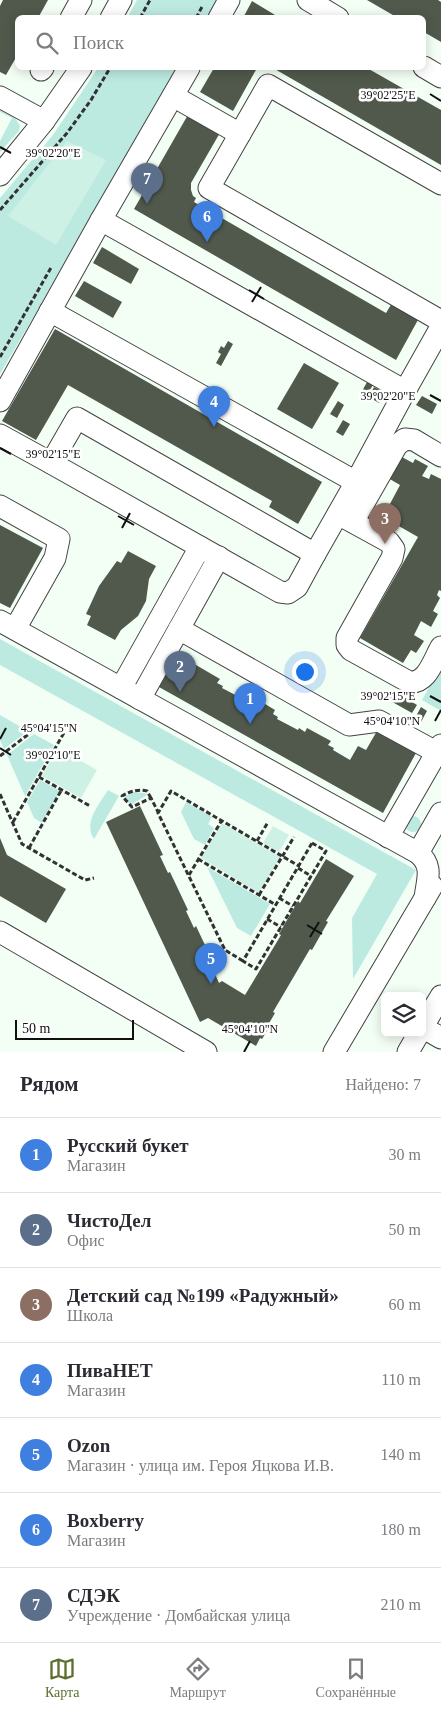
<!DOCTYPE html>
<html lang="ru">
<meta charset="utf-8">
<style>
body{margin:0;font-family:"Times New Roman",serif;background:#f2f2f3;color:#2b2b33}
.controls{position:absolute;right:15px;bottom:15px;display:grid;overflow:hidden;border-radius:8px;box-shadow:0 2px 12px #0003}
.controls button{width:45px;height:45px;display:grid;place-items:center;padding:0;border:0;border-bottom:1px solid #e1e1e2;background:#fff;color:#2b2b33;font:25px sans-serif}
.scale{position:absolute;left:15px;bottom:12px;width:119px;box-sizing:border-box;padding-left:5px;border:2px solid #101010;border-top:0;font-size:14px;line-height:18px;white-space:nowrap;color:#101010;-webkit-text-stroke:4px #fff;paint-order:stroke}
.you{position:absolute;left:304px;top:671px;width:18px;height:18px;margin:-12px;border:4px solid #fff;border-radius:50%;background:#1a73e8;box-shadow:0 0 0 8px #1a73e833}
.badge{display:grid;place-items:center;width:32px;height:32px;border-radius:50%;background:#5c6f2e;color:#fff;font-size:16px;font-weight:700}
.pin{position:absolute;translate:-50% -41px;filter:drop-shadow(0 1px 2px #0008)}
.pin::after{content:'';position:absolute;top:26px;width:18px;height:15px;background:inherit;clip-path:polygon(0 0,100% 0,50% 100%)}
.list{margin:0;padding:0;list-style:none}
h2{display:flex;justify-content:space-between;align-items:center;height:65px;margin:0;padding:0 20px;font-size:21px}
h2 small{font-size:16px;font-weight:400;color:#7c7c81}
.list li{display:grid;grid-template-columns:32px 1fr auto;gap:15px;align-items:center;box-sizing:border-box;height:75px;padding:0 20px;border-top:1px solid #e1e1e2}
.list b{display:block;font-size:19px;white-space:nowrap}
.list p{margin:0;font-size:16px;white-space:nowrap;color:#7c7c81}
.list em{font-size:16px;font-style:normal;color:#7c7c81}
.icon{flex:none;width:28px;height:28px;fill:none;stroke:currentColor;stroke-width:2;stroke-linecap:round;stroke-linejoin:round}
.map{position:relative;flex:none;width:441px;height:1052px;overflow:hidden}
.search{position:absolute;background:#fff;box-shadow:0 2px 12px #0003;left:15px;right:15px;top:15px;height:55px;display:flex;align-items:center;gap:12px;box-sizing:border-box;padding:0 18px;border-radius:8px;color:#7c7c81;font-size:19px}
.sheet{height:590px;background:#fff}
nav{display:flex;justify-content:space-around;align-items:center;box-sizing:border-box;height:70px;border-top:1px solid #e1e1e2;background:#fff;font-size:14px;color:#7c7c81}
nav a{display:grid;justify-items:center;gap:2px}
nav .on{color:#5c6f2e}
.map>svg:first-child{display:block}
.green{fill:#bceae1}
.pitch{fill:#cef1e6}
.building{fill:#50594c}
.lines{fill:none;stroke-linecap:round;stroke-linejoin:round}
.minor-casing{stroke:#434343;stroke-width:23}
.path{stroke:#323232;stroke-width:3;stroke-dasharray:5 2.5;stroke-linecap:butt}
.minor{stroke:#fff;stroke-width:21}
.ticks{fill:none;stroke:#101010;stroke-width:2}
.ticks-label{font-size:12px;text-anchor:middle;fill:#101010;stroke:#fff;stroke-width:5;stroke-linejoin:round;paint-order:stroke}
</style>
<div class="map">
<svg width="441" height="1052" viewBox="0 0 441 1052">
<rect width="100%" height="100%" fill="#f3fff5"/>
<g class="green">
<path d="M137,0H223L213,17L127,18Z"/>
<path d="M98,68H180L0,374V198L53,135Z"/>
<path d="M0,109L14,116L20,126L19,131L0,152V141L12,118L0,112Z"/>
<path d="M0,639L416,870L353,979L352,918L377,874L0,665Z"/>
<path d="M441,666V711L422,700Z"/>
<path d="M0,715L28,731L4,749L0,740Z"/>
<path d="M34,734L54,745L25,796L7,755Z"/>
<path d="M40,780L60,791L42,823L34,818L27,802Z"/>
<path d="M108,790L119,796L94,839C83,822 99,805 108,790Z"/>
<path d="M133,792L145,793L147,795L131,805L124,797Z"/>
<path d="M186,802L212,817L208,824L214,828L205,845L194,839L181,812Z"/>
<circle cx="413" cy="824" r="8"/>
<path d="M207,867L270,904L251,936L237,928Z"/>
</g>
<g class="pitch">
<path d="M67,141L106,160L56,245L8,216Z"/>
<path d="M58,748L97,770L81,798L42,776Z"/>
<path d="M222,823L280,857L259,893L201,858Z"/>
<path d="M273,826L289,835L279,852L263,843Z"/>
</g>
<g class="building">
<path d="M3,0H48L38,18H18V54L6,75L0,72V6Z"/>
<path d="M367,0H438L441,2V42L424,32V18H398Z"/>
<path d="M252,1L280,18H243Z"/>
<path d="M214,68H257L233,111L200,92Z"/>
<path d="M273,68H367L441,110V165Z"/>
<path d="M189,113L221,131L191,183V190L193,196L196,198L194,202L386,313L392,303L419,318L396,360L134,209Z"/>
<path d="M102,247L139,269L131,284L93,263Z"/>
<path d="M84,281L122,302L113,318L75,296Z"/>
<path d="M55,329L322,482L298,524L269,507L272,501L68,385L36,440L2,421Z"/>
<path d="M228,341L233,344L221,366L216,363L221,354L218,352L221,346L224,348Z"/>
<path d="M304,363L339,383L312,429L277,409Z"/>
<path d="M367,382L373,385L366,396L361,393Z"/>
<path d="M374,387L385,393L379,403L369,397Z"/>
<path d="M422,396L437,404L432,414L416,405Z"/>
<path d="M338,401L344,405L337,418L330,414Z"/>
<path d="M343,420L350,424L343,436L336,432Z"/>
<path d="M400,456L413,463L415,459L428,466L422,476L429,479L431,474L441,479V591L439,590L437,595L440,598L433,611L438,614L431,627L421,621L414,635L424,641L416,653L411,650L403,663L360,638L418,537L383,517L400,485L388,478Z"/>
<path d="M0,525L43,548L10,608L0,603Z"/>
<path d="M128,551L156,566L149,579L146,601L138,616L121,630L115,640L87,625L91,616L86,614L99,586L117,561L121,563Z"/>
<path d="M174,661L187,668L188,666L194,669L196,665L220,679L217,683L223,686L222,688L243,699L244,697L249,700L252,696L275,710L273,714L278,717L277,719L298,730L299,728L305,732L307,728L331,741L328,745L334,748L333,750L350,760L358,746L366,750L377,731L416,753L383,813L159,687Z"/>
<path d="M392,690L417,705L412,713L387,699Z"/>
<path d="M421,707L427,711L421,722L415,718Z"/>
<path d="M140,806L163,855L160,856L168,873L170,872L188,910L186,911L194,928L196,926L214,964L211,965L219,983L222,981L245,995L281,935L279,934L298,901L300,903L326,859L354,876L326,921L328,922L312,950L310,949L273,1012L275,1013L268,1025L270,1026L262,1039L260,1038L256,1046L208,1018L200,1022L106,822Z"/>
<path d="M0,838L7,855L66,889L46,923L0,896Z"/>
</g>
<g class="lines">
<g class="minor-casing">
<g id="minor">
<path d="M308,0L338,18"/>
<path d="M71,18L81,0"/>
<path d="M111,18L121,0"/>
<path d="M219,18L229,0"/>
<path d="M424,67L441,77"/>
<path d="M41,70L43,68"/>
<path d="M173,96L240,134L268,85L441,184"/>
<path d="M0,97L44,121"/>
<path d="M240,134L209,188L441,321"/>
<path d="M0,175L44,121L81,68"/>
<path d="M101,220L405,391L441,327"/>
<path d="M50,311L356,482L405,391"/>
<path d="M0,401L101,220L189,68"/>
<path d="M0,435L51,463L77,418L315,554L356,482"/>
<path d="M51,463L280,592L288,593L297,587L315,554"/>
<path d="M0,506L59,539L55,558L15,629"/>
<path d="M338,514L389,542L394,549L392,558L347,638V645L351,650L409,682C427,684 433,661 441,647"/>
<path d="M353,522L397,445L405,439L414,440L441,456"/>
<path d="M0,621L418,853C434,866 427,880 425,898"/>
<path d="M179,629L349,725L379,721L436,752"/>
<path d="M121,688L200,547"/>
<path d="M140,699L219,557"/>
<path d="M388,837L441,745"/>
<path d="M418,853L441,813"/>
<path d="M0,932L206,1052"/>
<path d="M422,1027L441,1038"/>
<path d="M422,1028L441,996"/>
<path d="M334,1052L432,886"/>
<path d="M408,1052L419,1033"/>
</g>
</g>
<g class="path">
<path d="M140,18L150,0"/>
<path d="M196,18L203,5"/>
<path d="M0,210L67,133L91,100L110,68"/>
<path d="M0,357L52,266"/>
<path d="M0,756L34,730"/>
<path d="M39,777L90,806"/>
<path d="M0,794L22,844L85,880L94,878"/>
<path d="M151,798L147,791C138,789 130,791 122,796L132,807L151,798L158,812"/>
<path d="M13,822L65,731"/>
<path d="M257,841L268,822"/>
<path d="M312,843L326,851L256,969L243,961Z"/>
<path d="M29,848L62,789"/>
<path d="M198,859L276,905"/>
<path d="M298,868L311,876"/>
<path d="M189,875L222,820"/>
<path d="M259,895L294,837"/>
<path d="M279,898L293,906"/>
<path d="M267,919L281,927"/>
<path d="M243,961L225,950L158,813L171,791L299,866"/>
</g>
<use href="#minor" class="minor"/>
</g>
<path class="ticks" d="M430,94L441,101M0,147L11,153M249,290L264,299M252,302L261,287M430,395L441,401M0,448L11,454M118,516L134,525M122,528L130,513M430,696L441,702M435,721L441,710M0,739L6,728M0,748L11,755M307,925L322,934M310,937L319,922M244,1052L250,1041"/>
<g class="ticks-label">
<text x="388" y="99">39°02'25"E</text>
<text x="53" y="157">39°02'20"E</text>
<text x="388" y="400">39°02'20"E</text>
<text x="53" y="458">39°02'15"E</text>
<text x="388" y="700">39°02'15"E</text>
<text x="392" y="725">45°04'10"N</text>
<text x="49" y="732">45°04'15"N</text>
<text x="53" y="759">39°02'10"E</text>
<text x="250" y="1033">45°04'10"N</text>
</g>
</svg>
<div class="controls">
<button><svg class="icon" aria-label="layers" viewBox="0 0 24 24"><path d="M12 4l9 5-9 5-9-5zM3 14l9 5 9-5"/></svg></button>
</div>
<div class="scale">50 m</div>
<div class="you"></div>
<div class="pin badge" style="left:250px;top:724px;background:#3f7fe0">1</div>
<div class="pin badge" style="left:180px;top:692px;background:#5c6f8a">2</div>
<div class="pin badge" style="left:385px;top:544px;background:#8d6e63">3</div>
<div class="pin badge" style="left:214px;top:427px;background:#3f7fe0">4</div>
<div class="pin badge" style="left:211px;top:984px;background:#3f7fe0">5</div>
<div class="pin badge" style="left:207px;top:242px;background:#3f7fe0">6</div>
<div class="pin badge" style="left:147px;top:204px;background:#5c6f8a">7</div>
<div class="search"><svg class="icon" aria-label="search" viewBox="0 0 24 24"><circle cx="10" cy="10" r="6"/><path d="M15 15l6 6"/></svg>Поиск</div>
</div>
<section class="sheet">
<h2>Рядом<small>Найдено: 7</small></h2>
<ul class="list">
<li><span class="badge" style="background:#3f7fe0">1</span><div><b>Русский букет</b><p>Магазин</p></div><em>30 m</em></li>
<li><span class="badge" style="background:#5c6f8a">2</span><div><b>ЧистоДел</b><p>Офис</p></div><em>50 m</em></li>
<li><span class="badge" style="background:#8d6e63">3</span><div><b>Детский сад №199 «Радужный»</b><p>Школа</p></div><em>60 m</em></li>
<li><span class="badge" style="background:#3f7fe0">4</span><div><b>ПиваНЕТ</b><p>Магазин</p></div><em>110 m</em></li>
<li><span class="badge" style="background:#3f7fe0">5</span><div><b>Ozon</b><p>Магазин · улица им. Героя Яцкова И.В.</p></div><em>140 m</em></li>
<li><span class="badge" style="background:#3f7fe0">6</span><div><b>Boxberry</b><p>Магазин</p></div><em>180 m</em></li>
<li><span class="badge" style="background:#5c6f8a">7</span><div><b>СДЭК</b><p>Учреждение · Домбайская улица</p></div><em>210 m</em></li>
</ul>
</section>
<nav>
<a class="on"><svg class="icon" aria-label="map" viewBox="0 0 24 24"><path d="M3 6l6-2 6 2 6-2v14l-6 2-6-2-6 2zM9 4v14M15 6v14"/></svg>Карта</a>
<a><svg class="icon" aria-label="directions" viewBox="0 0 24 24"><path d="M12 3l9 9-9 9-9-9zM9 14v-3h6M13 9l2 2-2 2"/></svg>Маршрут</a>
<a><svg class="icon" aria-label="saved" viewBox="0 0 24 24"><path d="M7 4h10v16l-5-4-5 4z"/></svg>Сохранённые</a>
</nav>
